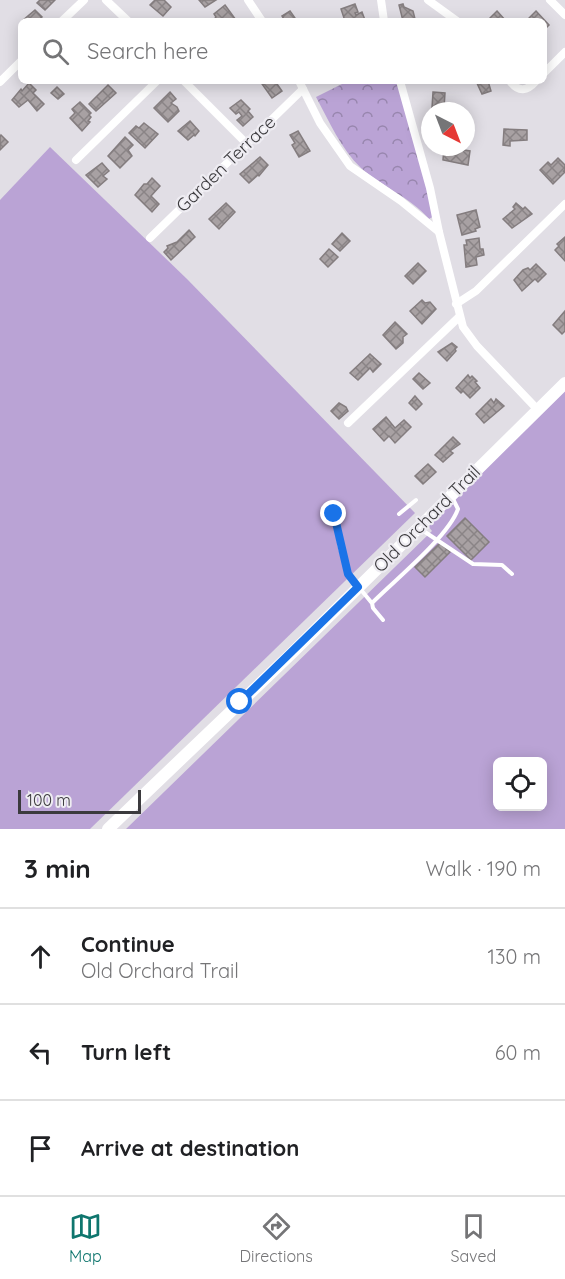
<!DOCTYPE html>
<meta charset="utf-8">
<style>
body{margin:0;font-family:Quicksand,sans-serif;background:#f6f6f6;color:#202124}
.controls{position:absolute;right:18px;bottom:18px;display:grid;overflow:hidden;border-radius:9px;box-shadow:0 3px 15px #0003}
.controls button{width:54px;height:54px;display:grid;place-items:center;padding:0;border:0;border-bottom:2px solid #e0e0e0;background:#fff;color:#202124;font:30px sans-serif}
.compass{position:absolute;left:421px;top:102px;width:54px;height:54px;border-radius:50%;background:#fff;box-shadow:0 3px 15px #0003;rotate:138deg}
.scale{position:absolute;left:18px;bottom:15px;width:123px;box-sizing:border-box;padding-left:6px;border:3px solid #3b3a3d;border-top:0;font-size:16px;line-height:21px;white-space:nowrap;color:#3b3a3d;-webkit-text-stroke:4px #eeecf2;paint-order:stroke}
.stop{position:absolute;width:18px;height:18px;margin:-14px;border:4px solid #1a73e8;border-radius:50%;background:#fff}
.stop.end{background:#1a73e8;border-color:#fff;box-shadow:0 2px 6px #0008}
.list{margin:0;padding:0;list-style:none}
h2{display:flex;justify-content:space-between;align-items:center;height:78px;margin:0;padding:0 24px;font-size:26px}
h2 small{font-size:20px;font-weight:400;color:#757577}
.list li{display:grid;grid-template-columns:39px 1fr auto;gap:18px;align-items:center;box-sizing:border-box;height:96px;padding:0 24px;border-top:2px solid #e0e0e0}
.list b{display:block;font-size:22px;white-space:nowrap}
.list p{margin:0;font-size:20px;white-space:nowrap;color:#757577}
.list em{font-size:20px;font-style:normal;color:#757577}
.icon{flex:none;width:33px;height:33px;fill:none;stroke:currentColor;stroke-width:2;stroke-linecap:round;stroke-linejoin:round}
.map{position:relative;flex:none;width:565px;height:829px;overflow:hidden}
.search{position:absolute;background:#fff;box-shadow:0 3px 15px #0003;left:18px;right:18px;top:18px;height:66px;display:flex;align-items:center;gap:15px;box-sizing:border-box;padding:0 21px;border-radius:9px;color:#757577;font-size:22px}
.sheet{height:366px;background:#fff}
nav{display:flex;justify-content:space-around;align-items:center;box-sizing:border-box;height:84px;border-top:2px solid #e0e0e0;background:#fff;font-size:16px;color:#757577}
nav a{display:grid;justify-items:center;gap:3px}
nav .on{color:#0f766e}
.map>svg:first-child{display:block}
.grass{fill:#baa3d5;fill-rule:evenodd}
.park{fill:url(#park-crowns)}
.building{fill:url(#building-cross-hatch);stroke:#847d7f;stroke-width:1.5}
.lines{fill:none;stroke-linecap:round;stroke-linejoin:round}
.lane{stroke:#fff;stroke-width:4}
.street{stroke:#fff;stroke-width:8}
.secondary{stroke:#fff;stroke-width:12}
.route{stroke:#1a73e8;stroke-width:8}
.labels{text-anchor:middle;stroke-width:4.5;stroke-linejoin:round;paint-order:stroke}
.street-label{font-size:18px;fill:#3b3a3d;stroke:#eeecf2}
</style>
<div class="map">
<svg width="565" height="829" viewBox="0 0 565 829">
<defs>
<pattern id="park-crowns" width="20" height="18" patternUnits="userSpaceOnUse" patternTransform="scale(1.5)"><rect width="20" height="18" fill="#baa3d5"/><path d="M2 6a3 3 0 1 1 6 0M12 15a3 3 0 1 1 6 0" fill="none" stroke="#9886ae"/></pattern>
<pattern id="building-cross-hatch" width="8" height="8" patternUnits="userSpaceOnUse" patternTransform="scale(1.5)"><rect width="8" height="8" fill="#a8a1a3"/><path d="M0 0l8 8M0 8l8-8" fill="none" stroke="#8a8486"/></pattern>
</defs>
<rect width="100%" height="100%" fill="#e1dee5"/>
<g class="grass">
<path d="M50,147L187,279L415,513L90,829H0V200Z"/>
<path d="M565,387V829H126L432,531L424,521ZM498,762H542V806H498Z"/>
</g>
<path class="park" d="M348,81H398L434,216L429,219C410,197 382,187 361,168C341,149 329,121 316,97Z"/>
<g class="building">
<path d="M40,0H55L45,10L37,3Z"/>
<path d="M155,0H164L171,7L163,16L150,5Z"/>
<path d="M199,0H216L205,7Z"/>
<path d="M355,4L358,12L355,13L356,15L362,12L365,20L345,21L341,9Z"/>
<path d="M403,4L404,7L413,11L415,19L403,21L399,5Z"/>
<path d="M225,5L236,20L213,21L216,17L214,14Z"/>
<path d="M35,10L42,17L37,21H22Z"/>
<path d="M290,11L295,18L285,21L282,16Z"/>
<path d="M497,11L506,21H487Z"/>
<path d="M536,11L549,25L544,30V21L527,20Z"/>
<path d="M266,81H275L282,91L272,98L262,84Z"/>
<path d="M476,81H488L491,91L482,94Z"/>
<path d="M29,83L36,90L33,93L44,104L37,111L28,100L19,107L12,100L21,89L22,91Z"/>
<path d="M108,85L116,93L96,111L89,104Z"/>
<path d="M57,87L64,94L58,99L51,93Z"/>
<path d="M170,92L176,99L171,103L177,107L179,111L168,122L154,108Z"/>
<path d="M433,92L445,93L444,108H432Z"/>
<path d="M241,100L250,109L248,111L253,117L243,126L237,120L242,116L239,112L236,114L230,108Z"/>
<path d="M80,102L91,113L89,115L91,117L88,121L90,122L82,131L70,118L75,113L72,109Z"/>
<path d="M190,121L199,131L195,136L194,135L188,140L178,131Z"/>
<path d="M144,123L158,134L145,148L129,133L136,126L139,128Z"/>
<path d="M504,129L527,130V140L510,141V146L503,145Z"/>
<path d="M298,131L310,151L299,157L292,145L295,143L290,135Z"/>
<path d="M1,135L8,142L0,150V137Z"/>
<path d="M125,137L133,145L128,150L132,156L120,168L108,156Z"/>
<path d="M444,147L470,151L468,165L443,160Z"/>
<path d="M260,157L268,165L259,176L258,175L249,183L240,174Z"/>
<path d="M558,158L565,165V171H563L565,172L553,184L540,170L548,162L551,165Z"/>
<path d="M102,163L109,171L103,176L107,179L98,187L86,175Z"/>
<path d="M152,178L160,186L151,196L159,204L152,212L135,195L144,184H147Z"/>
<path d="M226,203L235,212L219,229L209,219Z"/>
<path d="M516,203L523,209L525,207L532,214L512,228L503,219L515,209L513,207Z"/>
<path d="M476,210L480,227L475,229L476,231L462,235L457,215Z"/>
<path d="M189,230L195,237L171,260L164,252L168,248L167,246L177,242Z"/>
<path d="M342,233L350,241L340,251L332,244Z"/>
<path d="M565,237V261L555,250L559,246L557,244Z"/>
<path d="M479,238L480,249H483L484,255L476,257L477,265L466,267L464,245H467L466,240Z"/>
<path d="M329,249L338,257L328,267L320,259Z"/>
<path d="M418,263L426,271L413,284L405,276Z"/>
<path d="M536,264L546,274L538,282L535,279L522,291L514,280L523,270L528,268L530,270Z"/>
<path d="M422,300L425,303L430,302L436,309L422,324L410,311Z"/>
<path d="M565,311V331L562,334L553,325Z"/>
<path d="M395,322L407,334L403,337V343L396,349L383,335Z"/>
<path d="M452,343L457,347L455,349L456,351L447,361L438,352Z"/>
<path d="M370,354L381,364L373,372L370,368L358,380L350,373Z"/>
<path d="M419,373L430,383L423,389L413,379Z"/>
<path d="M468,375L470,378L472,376L477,381L475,382L480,388L470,398L463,391L461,393L456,388Z"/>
<path d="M415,396L422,404L416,410L409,403Z"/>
<path d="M491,399L494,403L496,399L504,406L484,423L476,414Z"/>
<path d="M339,403L346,407L348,411L339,419L331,411Z"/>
<path d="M386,417L395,428L404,420L411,427L395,443L389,436L384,441L373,429Z"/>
<path d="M453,437L460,444L450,451L453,453L443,462L435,455Z"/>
<path d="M428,464L436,472L423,484L415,476Z"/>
<path d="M465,518L489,542L471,560L447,536Z"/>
<path d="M440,543L450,552L425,577L415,567Z"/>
</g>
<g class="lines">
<g class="lane">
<path d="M334,514L340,548L348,574L371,602"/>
<path d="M399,514L416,500"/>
<path d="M422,530L473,564L502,565L512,574"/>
<path d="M383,620L373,608L372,603C395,580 448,537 458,509L453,499"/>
</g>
<g class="street">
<path d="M106,0L128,21"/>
<path d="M248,0L262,21"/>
<path d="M381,0L384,21"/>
<path d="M428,0L457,21"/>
<path d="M550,0L565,15"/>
<path d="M62,21L84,0"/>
<path d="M544,73L565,52"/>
<path d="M184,81L247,144"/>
<path d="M299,81L320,123L350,166L401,201L439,232L463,327L477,346L538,410"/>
<path d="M400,81L430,188L439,232"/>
<path d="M510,81C519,93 527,91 536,81"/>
<path d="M0,82L21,61"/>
<path d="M76,160L157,81"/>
<path d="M150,238L303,89"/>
<path d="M456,304L476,291L565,204"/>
<path d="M348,423L459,317"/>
</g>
<path class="secondary" d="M108,829L292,653L565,383"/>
</g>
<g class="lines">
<path class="route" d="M240,702L358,587L348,574L334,514"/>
</g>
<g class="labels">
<g class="street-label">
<text transform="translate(226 164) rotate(-44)" y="6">Garden Terrace</text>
<text transform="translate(427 519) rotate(-45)" y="6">Old Orchard Trail</text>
</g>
</g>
</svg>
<div class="controls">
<button><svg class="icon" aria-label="locate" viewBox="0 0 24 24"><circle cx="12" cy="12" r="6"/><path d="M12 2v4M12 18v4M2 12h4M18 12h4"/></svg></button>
</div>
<svg class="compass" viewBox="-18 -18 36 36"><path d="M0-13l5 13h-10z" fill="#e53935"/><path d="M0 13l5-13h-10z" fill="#757577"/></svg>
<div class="scale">100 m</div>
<div class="stop" style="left:240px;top:702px"></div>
<div class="stop end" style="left:334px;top:514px"></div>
<div class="search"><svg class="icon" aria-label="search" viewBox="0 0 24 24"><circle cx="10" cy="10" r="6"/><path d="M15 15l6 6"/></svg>Search here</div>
</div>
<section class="sheet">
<h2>3 min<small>Walk · 190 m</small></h2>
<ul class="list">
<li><svg class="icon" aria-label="ahead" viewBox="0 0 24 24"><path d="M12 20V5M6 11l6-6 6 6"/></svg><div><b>Continue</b><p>Old Orchard Trail</p></div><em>130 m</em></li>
<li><svg class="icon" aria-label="left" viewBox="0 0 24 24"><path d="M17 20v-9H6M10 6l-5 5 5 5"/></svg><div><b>Turn left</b></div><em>60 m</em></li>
<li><svg class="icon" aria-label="arrive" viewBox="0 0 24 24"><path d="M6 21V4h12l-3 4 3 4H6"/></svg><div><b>Arrive at destination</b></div></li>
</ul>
</section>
<nav>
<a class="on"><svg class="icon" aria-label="map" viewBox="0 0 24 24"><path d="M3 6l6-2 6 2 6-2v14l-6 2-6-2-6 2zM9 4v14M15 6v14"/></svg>Map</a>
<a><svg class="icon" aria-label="directions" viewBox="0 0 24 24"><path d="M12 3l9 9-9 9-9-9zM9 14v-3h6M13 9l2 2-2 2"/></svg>Directions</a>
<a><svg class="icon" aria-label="saved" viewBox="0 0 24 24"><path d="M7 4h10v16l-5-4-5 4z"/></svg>Saved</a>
</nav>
